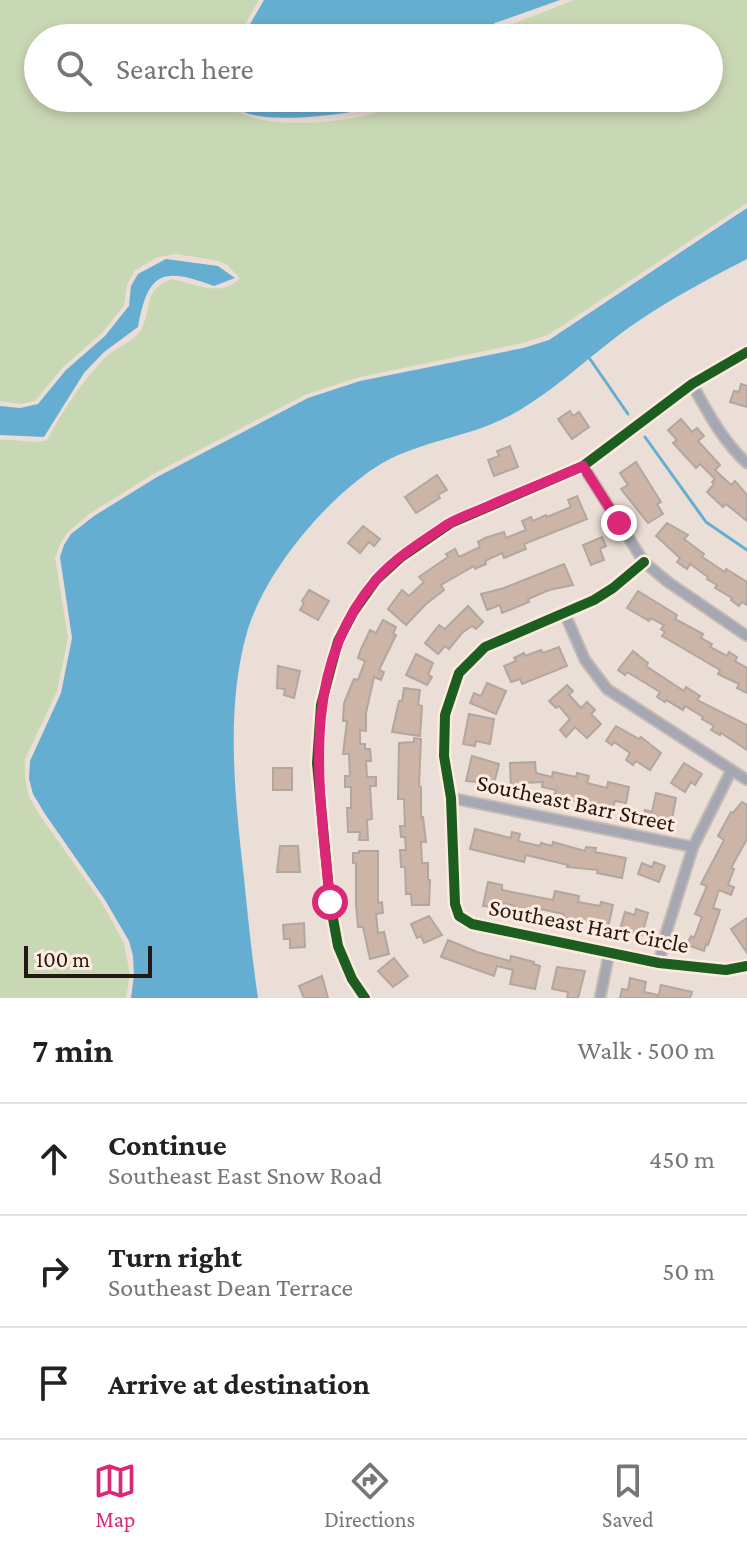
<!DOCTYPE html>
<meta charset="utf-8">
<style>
body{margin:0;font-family:"Crimson Pro",serif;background:#f6f6f6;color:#222}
.scale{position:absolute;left:24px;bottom:20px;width:128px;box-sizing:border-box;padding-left:8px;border:4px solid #221914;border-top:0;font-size:22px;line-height:28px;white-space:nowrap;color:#221914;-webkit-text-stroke:6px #feeade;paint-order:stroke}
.stop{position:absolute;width:24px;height:24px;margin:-18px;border:6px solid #db2777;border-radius:50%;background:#fff}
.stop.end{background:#db2777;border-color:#fff;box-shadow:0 2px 8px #0008}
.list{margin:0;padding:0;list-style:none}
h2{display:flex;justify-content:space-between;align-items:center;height:104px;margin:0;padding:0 32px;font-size:34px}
h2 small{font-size:26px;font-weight:400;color:#767676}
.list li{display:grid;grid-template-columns:52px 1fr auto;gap:24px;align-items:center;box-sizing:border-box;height:112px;padding:0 32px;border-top:2px solid #e0e0e0}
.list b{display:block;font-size:30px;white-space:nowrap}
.list p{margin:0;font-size:26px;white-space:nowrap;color:#767676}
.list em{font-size:26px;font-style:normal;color:#767676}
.icon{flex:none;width:44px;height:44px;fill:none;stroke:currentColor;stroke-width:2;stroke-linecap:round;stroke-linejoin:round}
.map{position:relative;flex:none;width:747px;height:998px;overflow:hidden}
.search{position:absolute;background:#fff;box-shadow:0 4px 12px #0003;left:24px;right:24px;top:24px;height:88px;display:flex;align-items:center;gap:20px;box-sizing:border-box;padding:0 28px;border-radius:44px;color:#767676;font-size:30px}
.sheet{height:440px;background:#fff}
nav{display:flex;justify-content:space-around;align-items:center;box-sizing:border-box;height:112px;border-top:2px solid #e0e0e0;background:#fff;font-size:22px;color:#767676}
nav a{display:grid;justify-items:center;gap:4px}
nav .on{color:#db2777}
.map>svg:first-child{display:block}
.green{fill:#c9d8b4}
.water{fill:#65aed2}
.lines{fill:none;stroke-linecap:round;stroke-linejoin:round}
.stream{stroke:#65aed2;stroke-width:3}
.building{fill:#ccb5a7;stroke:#b1a7a1;stroke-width:2}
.street-casing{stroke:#c5bbb5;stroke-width:13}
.street{stroke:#a5a8b2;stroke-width:9}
.cycleway-casing{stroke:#feeade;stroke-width:15}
.cycleway{stroke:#1b5e20;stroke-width:10}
.route{stroke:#db2777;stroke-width:10}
.labels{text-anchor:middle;stroke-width:6;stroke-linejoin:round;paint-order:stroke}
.street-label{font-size:24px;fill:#221914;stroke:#feeade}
</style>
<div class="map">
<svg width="747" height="998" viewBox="0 0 747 998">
<rect width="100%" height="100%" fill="#ebded6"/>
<path class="green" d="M0,0H259L237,38H38V98H225C240,134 343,123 374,113C384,110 393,104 401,98H709V38H477L574,0H747V203L548,335L523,343L360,377L307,394L155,473L92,512L68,532L60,544L55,557L68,638L57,691L25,759V779L29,797L41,817L102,903L124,943L130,975L126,998H0V440C16,438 33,445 47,440C62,411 81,383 104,359C114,348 135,342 142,328C153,305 142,292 171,279C195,283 221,299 240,278L227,265L219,261L176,254L158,257L134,271L127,285L124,305L121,309L102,333L63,367L35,401L20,404L0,401Z"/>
<g class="water">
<path d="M264,0H560L495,23L468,38H242Z"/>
<path d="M230,98H394C368,115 279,123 249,114C240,111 235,105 230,98Z"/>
<path d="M747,208V259C710,278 672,298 637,322C594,351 557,390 511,415C469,438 416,441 376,467C324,501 265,572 247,632C225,710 235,798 244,878C248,918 252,958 258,998H131L134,975L133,956L129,941L105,900L45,814L33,794L29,779L30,761L61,693L72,638L60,557L64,545L71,534L94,516L157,477L308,398L360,381L523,348L549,340Z"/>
<path d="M166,259L218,266L235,278L214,286C163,267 148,271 138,327L104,352L84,373L44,437L0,435V406L20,408L38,404L66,370L105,336L124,312L129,306L131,286L138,274Z"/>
</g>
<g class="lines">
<g class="stream">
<path d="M590,359L628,414"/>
<path d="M645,437L706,522L747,550"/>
</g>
</g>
<g class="building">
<path d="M741,384L747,386V407L730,402L734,391L739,392Z"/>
<path d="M570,411L573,416L579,412L589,427L572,439L558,419Z"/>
<path d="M681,419L692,432L697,428L704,436L698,441L720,465L715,470L731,485L735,481L747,495V521L726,504L723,507L707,492L714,484L712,482L715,479L700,464L696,468L673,443L677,440L668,430Z"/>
<path d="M510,446L518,467L494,476L488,460L499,456L497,451Z"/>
<path d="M636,462L661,502L657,504L663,514L648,523L621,489L628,485L620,473Z"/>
<path d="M437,475L447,490L438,495L440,498L416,513L405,497Z"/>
<path d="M577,496L587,519L524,544L526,549L504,558L502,553L485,561L486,564L475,569L474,566L441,585L444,590L426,604L406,625L388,609L402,590L409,596L424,582L419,577L448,557L446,554L455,549L459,557L480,547L478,542L485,538L504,532L506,538L526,530L522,521L531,517L533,521L546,515L547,517L571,507L568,500Z"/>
<path d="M667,523L688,535L684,539L704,554L702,557L725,572L726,569L747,582V605L742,602L739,606L731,600L732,598L715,588L717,585L707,579L708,577L690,564L687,569L677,562L680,558L656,536Z"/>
<path d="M363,526L380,539L374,546L369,542L360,553L348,543Z"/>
<path d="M602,537L606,546L600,549L604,560L591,565L583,545Z"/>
<path d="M564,564L573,585L549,590L528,599L529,602L502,613L500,605L487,610L481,594L504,588Z"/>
<path d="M309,590L329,601L318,620L300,610L304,603L302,601Z"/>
<path d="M638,591L677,615L675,619L703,634L701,638L712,644L710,647L727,656L729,652L737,657L735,661L747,668V693L737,688L739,684L718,674L720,670L662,636L665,632L661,629L664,625L651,618L649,621L627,608Z"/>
<path d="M468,606L483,622L476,629L472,626L462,633L449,649L445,646L438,654L425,643L439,625L445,629Z"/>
<path d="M383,620L396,627L393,634L396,635L379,670L384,672L381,680L374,677L366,713V731L360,730V744H365V749H370L371,761H366L367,777H376V786H370L372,819L367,820L368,840H359L360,832H348L347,808H351V787H345V776H350L349,754H343L347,721H343L344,703L354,679L358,680L365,661L358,658L361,649L370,630L376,633Z"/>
<path d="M559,647L567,666L522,684L520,679L511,682L504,666L516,661L514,658L524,653L525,656L541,650L543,653Z"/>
<path d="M633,651L648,663L646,666L684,691L686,687L700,696L697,700L747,725V750L721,733L720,735L711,730L714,726L702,719L703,717L685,706L683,710L666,700L665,702L657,697L660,692L627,672L625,675L618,670Z"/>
<path d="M416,654L433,663L428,675L432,677L427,685L406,675Z"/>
<path d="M278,666L300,671L294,698L284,695L285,689L277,688Z"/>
<path d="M487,683L506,691L496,714L470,703L474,693L481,696Z"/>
<path d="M567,685L573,691L569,695L581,708L587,702L595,710L591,714L601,724L587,738L575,727L566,737L560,730L570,719L559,706L556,708L549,701Z"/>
<path d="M404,688L420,690L418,705L422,706L420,736L392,732L399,701H402Z"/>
<path d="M469,714L494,719L490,744L476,741L475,746L463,744Z"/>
<path d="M616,726L639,739L641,737L661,753L650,770L636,761L633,765L626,760L630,753L614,742L612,745L606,741Z"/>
<path d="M414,738L421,739L419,786L421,787V818L423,817L426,842H421L422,863H428V880H430L429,905H412L411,894H406L405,867H401L400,850H406L405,837H401L400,826H405L404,799H398L399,743L414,742Z"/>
<path d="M472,756L499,764L494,784L466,781Z"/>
<path d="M535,762L536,773L552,777L553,772L576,777L577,773L589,776L587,783L607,788L608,782L629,787L626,803L615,801L613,807L554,797L556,790L542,787L543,782L521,783V787L511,788L510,763Z"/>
<path d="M684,763L702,774L695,785L691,782L685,792L671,783Z"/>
<rect x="273" y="768" width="19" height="22"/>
<path d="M656,793L676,798L671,824L643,817L645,810L652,812Z"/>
<path d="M742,802L747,805V839L731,868L734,869L728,885L734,887L731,895L719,890L713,908L720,910L708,945L706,944L704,951L687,945L691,936L694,938L702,917L695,914L707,886L701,884L724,840L718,836L731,812L733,813Z"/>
<path d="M475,829L511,838L512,832L520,834L518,841L540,846L541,843L552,846L553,842L585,851L586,847L596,848L595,852L626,858L622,878L597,873L598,870L567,867L568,865L526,855L524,862L470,849Z"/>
<path d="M280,846H298L300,872H277Z"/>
<path d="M359,851H378V903L382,902L383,913L376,914L378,933L384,932L389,954L370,959L363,927H358L356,905V863H353V853H359Z"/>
<path d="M654,862L665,866L659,882L638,874L642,863L652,867Z"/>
<path d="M488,882L502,885V890L553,900L555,891L579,896L578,902L600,906L601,902L613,905L607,932L597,930L599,924L574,919L573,923L563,921L564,914L540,909L538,917L514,911L515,906L493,901L491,907L483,906Z"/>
<path d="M636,909L648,913L642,935L620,929L625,912L635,915Z"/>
<path d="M429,916L442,935L424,943L421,936L417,938L411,924Z"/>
<path d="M747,918V953L731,929Z"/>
<path d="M304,923L305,947L290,948V939H284L283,925Z"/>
<path d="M448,940L477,952L510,961L511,956L534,962L533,964L540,966L535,989L510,984L513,970L497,966L494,976L441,957Z"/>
<path d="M394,958L408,976L393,987L378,971Z"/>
<path d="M557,967L585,971L578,998H567L568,992L552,989Z"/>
<path d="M322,976L328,998H304L299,986Z"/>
<path d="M630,978L646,982L644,992L658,995L657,998H620L622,989L628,990Z"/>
<path d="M661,985L692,992L690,998H658Z"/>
</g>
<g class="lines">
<g class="street-casing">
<g id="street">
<path d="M692,384C707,411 723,442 747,463"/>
<path d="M583,466L644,562L668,582L747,636"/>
<path d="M644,562L613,588L594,600L485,647L459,673L445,715L444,756L451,798L455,904L459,916L472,924L659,963L726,970L747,966"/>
<path d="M564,612L585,660L607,689L747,780"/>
<path d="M451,798L693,847"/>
<path d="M659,963L666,933L693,847L731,771"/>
<path d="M365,998L352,979L338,946L330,902L317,763L321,705L338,641L354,611L376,580L400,558L451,523L583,466L692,384L747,352"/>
<path d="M600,998L609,954"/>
</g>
</g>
<use href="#street" class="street"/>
<g class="cycleway-casing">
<g id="cycleway">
<path d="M644,562L613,588L594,600L485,647L459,673L445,715L444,756L451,798L455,904L459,916L472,924L659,963L726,970L747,966"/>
<path d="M365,998L352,979L338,946L330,902L317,763L321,705L338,641L354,611L376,580L400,558L451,523L583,466L692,384L747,352"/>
</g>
</g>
<use href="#cycleway" class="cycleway"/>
</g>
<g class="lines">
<path class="route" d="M330,902C320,793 297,671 376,580C395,558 424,540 448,524C462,516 478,511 493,504C523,491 553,479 583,466L619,523"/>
</g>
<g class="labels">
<g class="street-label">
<text transform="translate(576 803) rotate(12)" y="8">Southeast Barr Street</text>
<text transform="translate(589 926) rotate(11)" y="8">Southeast Hart Circle</text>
</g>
</g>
</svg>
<div class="scale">100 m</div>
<div class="stop" style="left:330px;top:902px"></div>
<div class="stop end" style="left:619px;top:523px"></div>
<div class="search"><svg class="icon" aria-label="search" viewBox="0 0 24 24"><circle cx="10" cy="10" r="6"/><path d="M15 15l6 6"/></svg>Search here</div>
</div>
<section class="sheet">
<h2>7 min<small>Walk · 500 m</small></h2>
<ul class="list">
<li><svg class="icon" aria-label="ahead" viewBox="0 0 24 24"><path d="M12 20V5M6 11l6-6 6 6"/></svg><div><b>Continue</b><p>Southeast East Snow Road</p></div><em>450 m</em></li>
<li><svg class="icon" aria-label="right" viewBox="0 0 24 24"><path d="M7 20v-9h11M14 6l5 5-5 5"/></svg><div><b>Turn right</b><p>Southeast Dean Terrace</p></div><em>50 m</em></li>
<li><svg class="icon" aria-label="arrive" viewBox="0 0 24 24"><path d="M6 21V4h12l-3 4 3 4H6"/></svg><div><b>Arrive at destination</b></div></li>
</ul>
</section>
<nav>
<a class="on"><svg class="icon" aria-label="map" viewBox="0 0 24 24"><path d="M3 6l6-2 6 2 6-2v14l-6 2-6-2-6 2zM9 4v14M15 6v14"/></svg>Map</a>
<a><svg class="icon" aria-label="directions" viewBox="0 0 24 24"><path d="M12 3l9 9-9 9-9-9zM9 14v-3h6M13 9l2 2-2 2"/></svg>Directions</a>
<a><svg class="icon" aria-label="saved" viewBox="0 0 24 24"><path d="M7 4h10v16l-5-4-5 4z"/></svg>Saved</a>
</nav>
